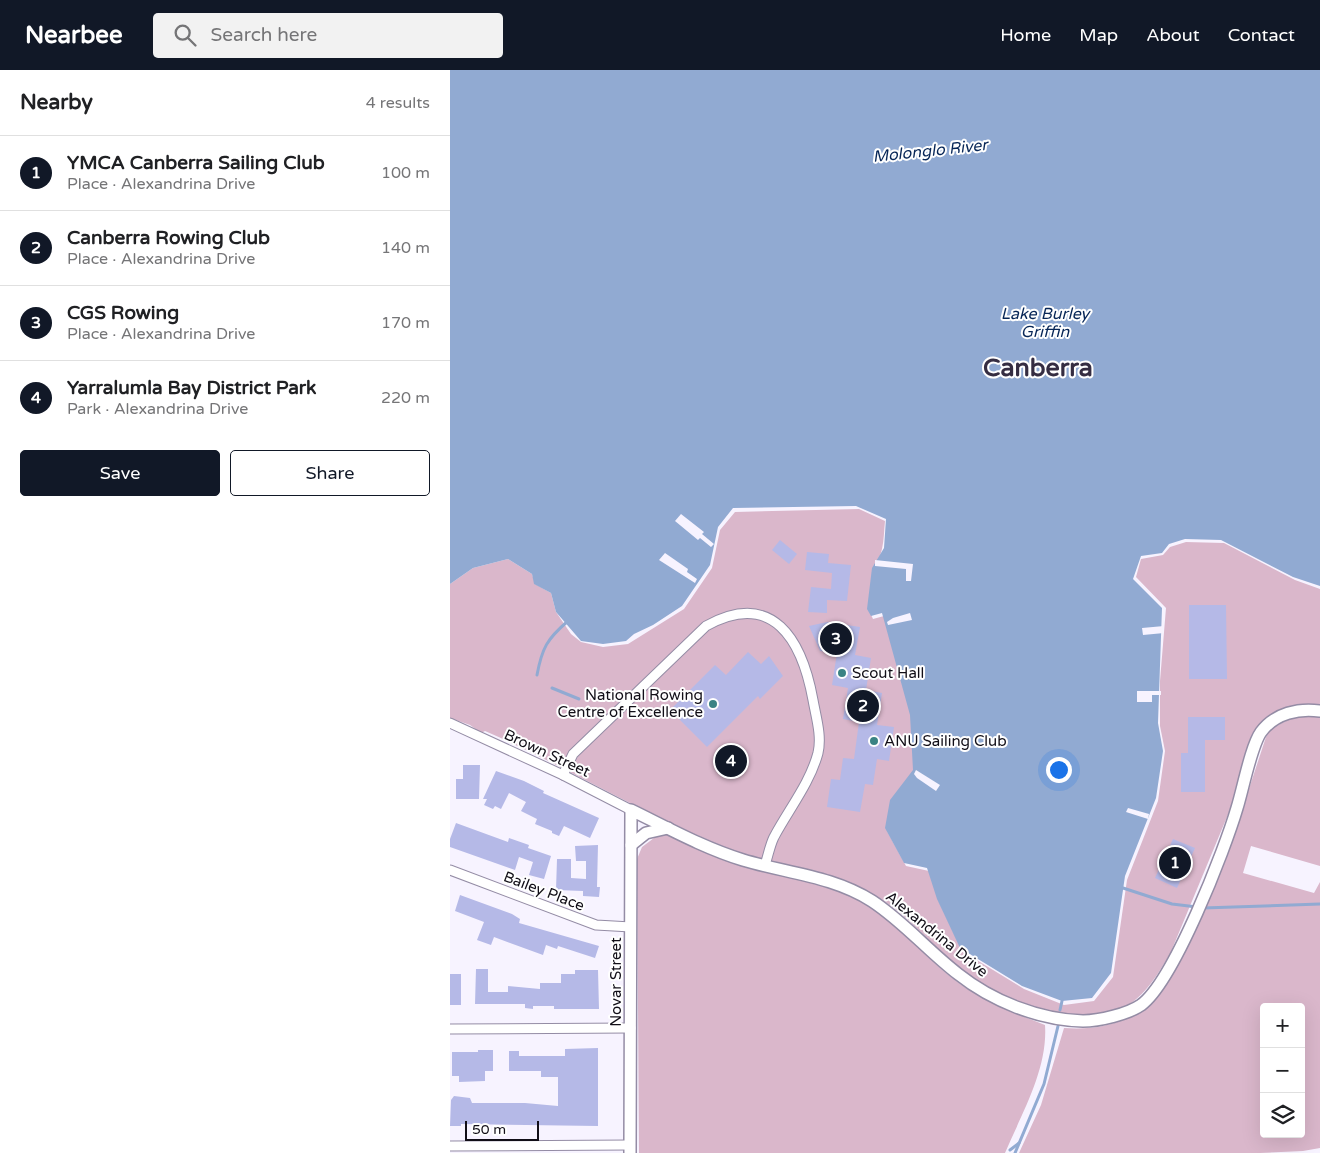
<!DOCTYPE html>
<meta charset="utf-8">
<style>
body{margin:0;font-family:"Varela Round",sans-serif;background:#f2f2f2;color:#202124}
.controls{position:absolute;right:15px;bottom:15px;display:grid;overflow:hidden;border-radius:5px;box-shadow:0 5px 20px #0002}
.controls button{width:45px;height:45px;display:grid;place-items:center;padding:0;border:0;border-bottom:1px solid #e0e0e0;background:#fff;color:#202124;font:25px sans-serif}
.scale{position:absolute;left:15px;bottom:12px;width:74px;box-sizing:border-box;padding-left:5px;border:2px solid #110e17;border-top:0;font-size:14px;line-height:18px;white-space:nowrap;color:#110e17;-webkit-text-stroke:4px #fff;paint-order:stroke}
.you{position:absolute;left:608px;top:699px;width:18px;height:18px;margin:-12px;border:4px solid #fff;border-radius:50%;background:#1a73e8;box-shadow:0 0 0 8px #1a73e833}
.badge{display:grid;place-items:center;width:32px;height:32px;border-radius:50%;background:#111827;color:#fff;font-size:16px;font-weight:700}
.pin{position:absolute;translate:-50% -50%;border:2px solid #fff;box-shadow:0 1px 5px #0006}
.list{margin:0;padding:0;list-style:none}
h2{display:flex;justify-content:space-between;align-items:center;height:65px;margin:0;padding:0 20px;font-size:21px}
h2 small{font-size:16px;font-weight:400;color:#757577}
.list li{display:grid;grid-template-columns:32px 1fr auto;gap:15px;align-items:center;box-sizing:border-box;height:75px;padding:0 20px;border-top:1px solid #e0e0e0}
.list b{display:block;font-size:19px;white-space:nowrap}
.list p{margin:0;font-size:16px;white-space:nowrap;color:#757577}
.list em{font-size:16px;font-style:normal;color:#757577}
.actions{display:flex;gap:10px;padding:15px 20px}
.actions a{flex:1;padding:11px 0;border:1px solid #111827;border-radius:5px;text-align:center;font-size:18px;color:#111827}
.actions .main{background:#111827;color:#fff}
.icon{flex:none;width:28px;height:28px;fill:none;stroke:currentColor;stroke-width:2;stroke-linecap:round;stroke-linejoin:round}
.map{position:relative;flex:none;width:870px;height:1083px;overflow:hidden}
header{display:flex;align-items:center;gap:30px;box-sizing:border-box;height:70px;padding:0 25px;background:#111827;color:#fff}
header strong{font-size:24px}
nav{display:flex;gap:28px;margin-inline-start:auto;font-size:18px}
.search{width:350px;height:45px;background:#f2f2f2;display:flex;align-items:center;gap:12px;box-sizing:border-box;padding:0 18px;border-radius:5px;color:#757577;font-size:19px}
main{display:flex}
aside{flex:1;background:#fff}
.map>svg:first-child{display:block}
.green{fill:#dab7cb;fill-rule:evenodd}
.water{fill:#91aad2}
.pier{fill:#f7f3ff}
.lines{fill:none;stroke-linecap:round;stroke-linejoin:round}
.stream{stroke:#91aad2;stroke-width:3}
.building{fill:#b5b9e7}
.minor-casing{stroke:#948ca5;stroke-width:11}
.secondary-casing{stroke:#948ca5;stroke-width:14}
.minor{stroke:#fff;stroke-width:9}
.secondary{stroke:#fff;stroke-width:11}
.poi-dot{fill:#3a8384;stroke:#fff;stroke-width:2}
.labels{text-anchor:middle;stroke-width:4;stroke-linejoin:round;paint-order:stroke}
.poi-label{font-size:15px;fill:#110e17;stroke:#fff;text-anchor:start}
.street-label{font-size:15px;fill:#110e17;stroke:#fff}
.water-label{font-size:16px;font-style:italic;fill:#072657;stroke:#fff}
.town-label{font-size:25px;font-weight:bold;fill:#352d42;stroke:#fff}
</style>
<header>
<strong>Nearbee</strong>
<div class="search"><svg class="icon" aria-label="search" viewBox="0 0 24 24"><circle cx="10" cy="10" r="6"/><path d="M15 15l6 6"/></svg>Search here</div>
<nav><a>Home</a><a>Map</a><a>About</a><a>Contact</a></nav>
</header>
<main>
<aside>
<h2>Nearby<small>4 results</small></h2>
<ul class="list">
<li><span class="badge">1</span><div><b>YMCA Canberra Sailing Club</b><p>Place · Alexandrina Drive</p></div><em>100 m</em></li>
<li><span class="badge">2</span><div><b>Canberra Rowing Club</b><p>Place · Alexandrina Drive</p></div><em>140 m</em></li>
<li><span class="badge">3</span><div><b>CGS Rowing</b><p>Place · Alexandrina Drive</p></div><em>170 m</em></li>
<li><span class="badge">4</span><div><b>Yarralumla Bay District Park</b><p>Park · Alexandrina Drive</p></div><em>220 m</em></li>
</ul>
<div class="actions"><a class="main">Save</a><a>Share</a></div>
</aside>
<div class="map">
<svg width="870" height="1083" viewBox="0 0 870 1083">
<rect width="100%" height="100%" fill="#f7f3ff"/>
<g class="green">
<path d="M409,439L435,451C434,460 434,470 432,479C427,498 413,531 423,549L434,546L462,647L466,700L437,761L456,796L479,801L489,832L512,881L574,919L614,935L644,931L663,907L677,810L708,731L715,681L710,656V611L716,538L686,507L691,489L713,485L720,477L736,472L774,473L845,510L870,519V637C835,633 829,645 809,670L720,884C706,907 693,930 667,941C625,960 543,926 509,899C482,876 454,839 422,825C408,819 392,816 377,811C339,799 301,789 265,773C186,740 113,695 35,661L31,663L20,655L0,648V514L23,498L58,489L82,504L85,514L101,523L106,542L121,564L131,572L153,577L178,574L234,539L262,498L270,460L285,442Z"/>
<path d="M850,644L870,647V796L801,776L793,803L864,823L870,812V1078L853,1081L810,1083H569L591,1035L614,958C647,960 673,955 699,933L762,822L775,792L816,667L820,659ZM814,937H851V1064H814Z"/>
<path d="M208,765H216C246,776 274,791 305,799C346,810 388,816 424,839C453,857 474,886 501,907C529,930 562,942 595,955C598,999 572,1043 555,1083H189L187,789L192,777Z"/>
</g>
<path class="water" d="M0,0H870V516L843,507L771,470L735,469L719,474L712,483L691,486L683,509L712,538L708,653L713,681L706,728L675,806L661,903L642,928L612,931L572,916L510,878L487,829L477,798L454,793L435,758L440,730L463,700L460,645L432,543L421,546L417,539L422,498L434,478L436,449L406,436L283,438L268,457L260,495L232,536L203,555L184,564L176,571L153,574L131,571L106,542L101,523L84,514L82,504L58,489L23,498L0,514Z"/>
<g class="pier">
<path d="M231,444L254,462L252,464L264,474L261,477L250,468L248,470L225,451Z"/>
<path d="M215,483L238,499L237,502L247,509L245,513L209,490Z"/>
<path d="M425,490L463,494L461,511H456V499L425,496Z"/>
<path d="M460,543L462,550L438,555L437,552L443,548Z"/>
<path d="M714,556V563L693,565L692,558Z"/>
<path d="M687,621H711V625H702V632H687Z"/>
<path d="M466,700L490,715L486,721L467,708L464,704Z"/>
<path d="M678,738L699,744L698,749L676,742Z"/>
</g>
<g class="lines">
<g class="stream">
<path d="M87,605C92,578 97,569 118,551"/>
<path d="M102,618L129,629"/>
<path d="M673,818L722,834L747,837"/>
<path d="M753,838L870,834"/>
<path d="M610,940L612,931"/>
<path d="M560,1080L569,1073"/>
<path d="M565,1083L594,1014L608,956"/>
</g>
</g>
<g class="building">
<path d="M330,470L347,484L339,494L322,480Z"/>
<path d="M357,482L379,484L378,493L401,495L397,531L377,530V543L358,542L361,517L381,519L382,503L355,500Z"/>
<path d="M739,535H776L777,609H739Z"/>
<path d="M377,552L410,557L405,585L421,588L416,620L432,623L427,655L444,657L439,691L427,689L423,715L415,714L410,742L377,737L381,709L390,710L393,688L404,689L409,652L393,649L398,618L382,615L387,583L370,581L359,556Z"/>
<path d="M298,582L311,594L319,586L333,606L310,629L308,626L257,677L220,640L265,595L276,605Z"/>
<path d="M738,647H775V670H755V722H731V683H738Z"/>
<path d="M13,695H30L29,729H6V709H13Z"/>
<path d="M46,701L74,711L94,721L93,723L149,748L140,768L114,756L109,766L102,763V761L85,754L87,749L71,741L76,732L59,723L51,739L45,736L43,739L34,735L37,729H33Z"/>
<path d="M6,753L58,772L59,768L79,775L78,778L101,786L94,809L79,805L83,792L69,787L65,800L0,777V769Z"/>
<path d="M723,769L745,778L727,818L705,808Z"/>
<path d="M148,775L147,817H150L149,827L133,826V821L106,820L107,789H121V808L136,809V791H126L125,776Z"/>
<path d="M10,825L62,844L70,849L69,853L149,876L145,888L108,876L107,879L96,875L93,885L44,867L41,875L27,870L34,852L5,841Z"/>
<path d="M26,899H38V922H58V916L90,919V913H111V904H125V900H148L149,939H104V936H83V939L75,938V934H25Z"/>
<rect x="0" y="904" width="11" height="31"/>
<path d="M148,978V1056L11,1054V1056H0L1,1030L4,1026L20,1028L22,1033H75L108,1036V1007H91V1001H59V981H69V986H115V979Z"/>
<path d="M28,980H43V1001H35V1011L9,1012V1006H2V982H28Z"/>
</g>
<g class="lines">
<g class="minor-casing">
<g id="minor">
<path d="M0,653L113,705L181,740"/>
<path d="M113,705L123,684L256,556C323,519 352,570 363,630C366,647 372,666 368,683C360,713 339,739 324,767C320,775 318,786 315,795"/>
<path d="M0,800L146,855L181,857"/>
<path d="M0,959L181,958"/>
<path d="M0,1076L180,1075"/>
</g>
</g>
<g class="secondary-casing">
<g id="secondary">
<path d="M181,775L196,763L218,758"/>
<path d="M180,1083L181,740C218,758 254,778 293,790C336,803 383,806 422,831C454,852 478,881 508,904C542,931 589,950 633,951C649,951 678,944 691,935C724,911 775,779 787,738C793,719 801,676 811,662C825,643 849,638 870,641"/>
</g>
</g>
<use href="#minor" class="minor"/>
<use href="#secondary" class="secondary"/>
</g>
<g class="poi-dot">
<circle cx="392" cy="603" r="5"/>
<circle cx="263" cy="634" r="5"/>
<circle cx="424" cy="671" r="5"/>
</g>
<g class="labels">
<g class="poi-label">
<text x="402" y="608">Scout Hall</text>
<text x="253" y="630" text-anchor="end">National Rowing<tspan x="253" dy="17">Centre of Excellence</tspan></text>
<text x="434" y="676">ANU Sailing Club</text>
</g>
<g class="street-label">
<text transform="translate(97 683) rotate(25)" y="5">Brown Street</text>
<text transform="translate(94 821) rotate(21)" y="5">Bailey Place</text>
<text transform="translate(487 864) rotate(39)" y="5">Alexandrina Drive</text>
<text transform="translate(166 912) rotate(-90)" y="5">Novar Street</text>
</g>
<g class="water-label">
<text transform="translate(480 80) rotate(-6)" y="6">Molonglo River</text>
<text x="595" y="249">Lake Burley<tspan x="595" dy="18">Griffin</tspan></text>
</g>
<g class="town-label">
<text x="588" y="306">Canberra</text>
</g>
</g>
</svg>
<div class="controls">
<button>+</button>
<button>−</button>
<button><svg class="icon" aria-label="layers" viewBox="0 0 24 24"><path d="M12 4l9 5-9 5-9-5zM3 14l9 5 9-5"/></svg></button>
</div>
<div class="scale">50 m</div>
<div class="you"></div>
<div class="pin badge" style="left:725px;top:793px">1</div>
<div class="pin badge" style="left:413px;top:636px">2</div>
<div class="pin badge" style="left:386px;top:569px">3</div>
<div class="pin badge" style="left:281px;top:691px">4</div>
</div>
</main>
